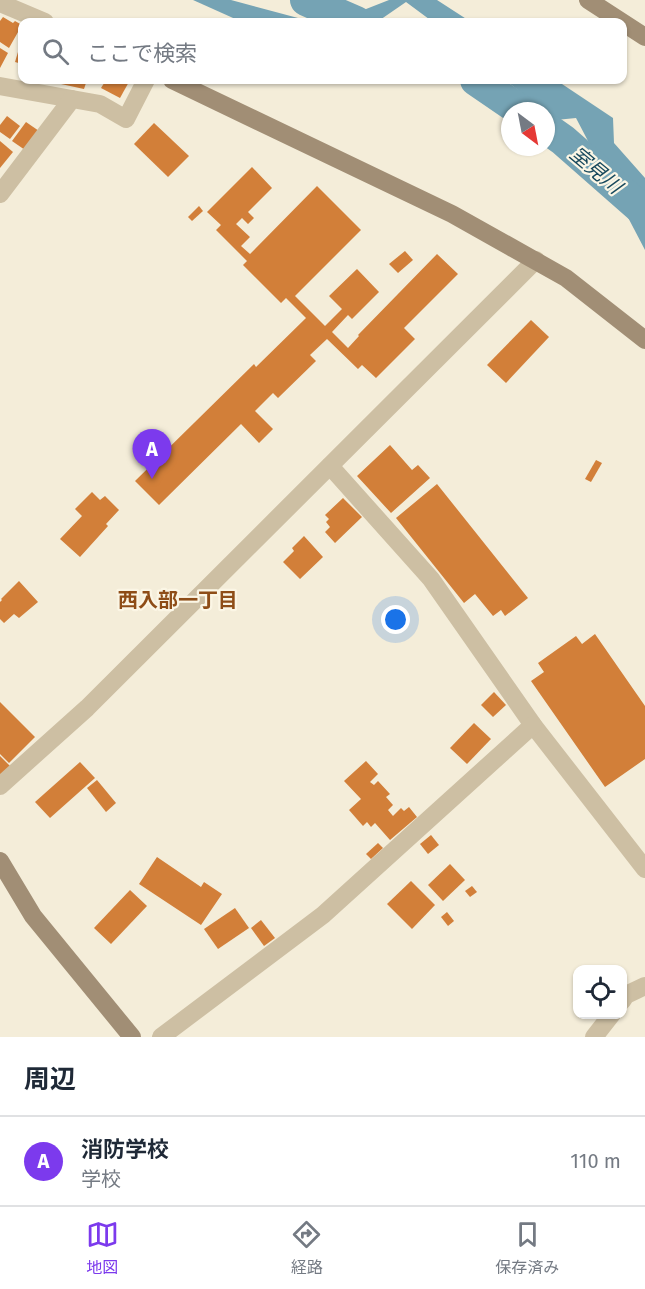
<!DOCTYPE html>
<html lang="ja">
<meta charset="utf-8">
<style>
body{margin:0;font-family:"Fira Sans","Noto Sans JP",sans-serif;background:#f2f2f3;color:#1f2937}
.controls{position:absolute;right:18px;bottom:18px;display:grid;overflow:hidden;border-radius:12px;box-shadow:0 2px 4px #0004}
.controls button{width:54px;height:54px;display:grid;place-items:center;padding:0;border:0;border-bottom:2px solid #e0e1e3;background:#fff;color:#1f2937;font:30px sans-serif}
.compass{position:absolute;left:501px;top:102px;width:54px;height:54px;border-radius:50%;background:#fff;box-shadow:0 2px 4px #0004;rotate:148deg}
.you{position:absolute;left:396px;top:620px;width:21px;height:21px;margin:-15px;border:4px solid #fff;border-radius:50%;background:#1a73e8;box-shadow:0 0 0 9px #1a73e833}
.badge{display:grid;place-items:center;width:39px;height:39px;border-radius:50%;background:#7c3aed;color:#fff;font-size:20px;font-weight:700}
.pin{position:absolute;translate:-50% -50px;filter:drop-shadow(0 2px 3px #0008)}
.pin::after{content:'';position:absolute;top:32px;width:21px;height:18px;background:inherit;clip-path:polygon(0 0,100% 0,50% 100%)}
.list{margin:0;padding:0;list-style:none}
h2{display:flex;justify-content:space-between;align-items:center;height:78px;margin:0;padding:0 24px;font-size:26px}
h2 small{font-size:20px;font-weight:400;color:#747a83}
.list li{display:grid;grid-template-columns:39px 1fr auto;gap:18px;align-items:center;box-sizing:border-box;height:90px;padding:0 24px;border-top:2px solid #e0e1e3}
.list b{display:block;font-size:22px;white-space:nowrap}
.list p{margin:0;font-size:20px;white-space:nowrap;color:#747a83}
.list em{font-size:20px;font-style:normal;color:#747a83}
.icon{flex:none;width:33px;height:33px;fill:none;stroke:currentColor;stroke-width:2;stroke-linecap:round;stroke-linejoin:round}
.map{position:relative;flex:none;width:645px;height:1037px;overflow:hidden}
.search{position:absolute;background:#fff;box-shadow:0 2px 4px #0004;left:18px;right:18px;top:18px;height:66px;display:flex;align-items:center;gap:15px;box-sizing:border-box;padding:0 21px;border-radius:12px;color:#747a83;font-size:22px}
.sheet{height:168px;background:#fff}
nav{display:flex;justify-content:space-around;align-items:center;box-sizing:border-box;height:84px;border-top:2px solid #e0e1e3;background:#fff;font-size:16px;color:#747a83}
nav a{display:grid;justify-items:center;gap:3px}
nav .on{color:#7c3aed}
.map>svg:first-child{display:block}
.water{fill:#75a3b4}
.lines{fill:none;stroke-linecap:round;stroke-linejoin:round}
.river{stroke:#75a3b4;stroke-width:32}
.building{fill:#d27f39}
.street{stroke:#cdbfa3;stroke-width:18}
.secondary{stroke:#a18e75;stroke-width:18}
.labels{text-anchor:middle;stroke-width:4.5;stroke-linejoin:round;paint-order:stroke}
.water-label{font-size:20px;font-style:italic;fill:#18495d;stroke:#fbf6e5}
.neighbourhood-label{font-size:20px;font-weight:bold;fill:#8e4d17;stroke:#fbf6e5}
</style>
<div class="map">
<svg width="645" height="1037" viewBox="0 0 645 1037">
<rect width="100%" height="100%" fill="#f4edd9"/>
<g class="water">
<path d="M193,0H231L313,22H242Z"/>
<path d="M389,0H437L471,22H433L406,2L377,22H333Z"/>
<path d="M505,80H556L613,118L614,143L645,178V250L576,118L556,120Z"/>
</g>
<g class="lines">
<g class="river">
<path d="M306,0L356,22"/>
<path d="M476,80L521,111"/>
<path d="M546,128L563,140L645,212"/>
</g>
</g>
<g class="building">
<path d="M3,17L13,23L15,21L22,25L9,48L0,42V21Z"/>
<path d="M0,48L8,53L0,68Z"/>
<path d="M18,52L22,53V64L15,62Z"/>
<path d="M63,80H87L84,89L61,84Z"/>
<path d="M106,80H130L120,98L101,88Z"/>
<path d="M7,116L20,126L10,139L0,132V125Z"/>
<path d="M26,122L39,131L25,150L12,141Z"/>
<path d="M154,123L189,156L168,177L134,144Z"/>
<path d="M0,141L13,152L0,168Z"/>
<path d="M252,167L272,188L248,212L254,218L248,224L242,218L236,224L250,237L241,246L250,254L317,186L361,230L295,296L325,326L342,309L329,296L357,269L379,292L352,319L348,315L332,332L348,348L359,336L358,335L437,254L458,274L404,328L415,339L376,378L362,365L358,369L327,339L310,355L316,361L278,398L273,393L255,411L273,429L259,443L241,424L159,505L135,481L254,364L256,367L306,318L286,298L281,303L243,265L247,261L216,230L221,225L207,212Z"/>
<path d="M199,206L203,211L192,221L188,217Z"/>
<path d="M405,251L413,260L398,273L389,264Z"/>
<path d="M531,320L549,337L506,383L487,365Z"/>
<path d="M390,445L412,470L418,465L430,478L391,513L357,476Z"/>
<path d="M596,460L602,463L591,482L585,479Z"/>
<path d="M437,484L528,598L505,616L501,610L493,616L475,594L464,603L396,518Z"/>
<path d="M92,492L100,500L105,496L119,510L106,524L108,526L80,557L60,539L82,516L75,509Z"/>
<path d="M343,498L362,517L335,543L325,532L330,527L326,522L329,519L325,515Z"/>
<path d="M304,536L323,557L300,579L283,562L294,551L292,548Z"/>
<path d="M19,581L38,602L19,618L14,614L4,623L0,619V602L2,600L1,599Z"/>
<path d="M595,634L645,706V759L605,787L531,681L544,672L538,663L576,636L582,644Z"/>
<path d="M494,692L506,705L493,717L481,705Z"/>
<path d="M0,702L35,737L9,763L0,754Z"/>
<path d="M474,723L491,739L467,764L450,748Z"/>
<path d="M0,756L12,768L0,778Z"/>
<path d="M366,761L378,774L370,782L374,785L378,781L390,794L386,797L393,805L388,810L393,816L401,808L404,811L409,807L417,817L390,840L375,823L371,827L367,822L363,826L349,810L361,799L344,781Z"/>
<path d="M80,762L95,778L50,818L35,802Z"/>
<path d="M97,780L116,803L106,812L87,788Z"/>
<path d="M431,835L439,845L428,854L420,844Z"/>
<path d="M378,843L383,848L371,859L366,854Z"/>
<path d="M157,857L201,887L204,882L222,894L201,925L139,884Z"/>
<path d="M450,864L465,880L443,901L428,885Z"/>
<path d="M411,881L435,905L412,929L387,904Z"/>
<path d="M472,886L477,892L470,897L465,891Z"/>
<path d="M130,890L147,906L111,944L94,928Z"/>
<path d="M235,908L249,928L218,949L204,929Z"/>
<path d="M447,912L454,921L448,926L441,917Z"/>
<path d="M261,920L275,938L264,946L251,928Z"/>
</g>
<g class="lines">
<g class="street">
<path d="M0,3L45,22"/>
<path d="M0,86L72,99"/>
<path d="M0,194L72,99L100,104L126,119L146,80"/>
<path d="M330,466L431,579L533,725L645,869"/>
<path d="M0,786L87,708L536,260"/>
<path d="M622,1001L626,995L645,986"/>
<path d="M161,1037L323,915L533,725"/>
<path d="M594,1037L612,1014"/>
</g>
<g class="secondary">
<path d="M588,0L645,37"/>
<path d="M172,80L452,214L566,278L645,340"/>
<path d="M0,861L33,916L132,1037"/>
</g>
</g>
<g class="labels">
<g class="water-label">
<text transform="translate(596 170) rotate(40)" y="7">室見川</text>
</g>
<g class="neighbourhood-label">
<text x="178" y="607">西入部一丁目</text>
</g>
</g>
</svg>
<div class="controls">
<button><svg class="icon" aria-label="locate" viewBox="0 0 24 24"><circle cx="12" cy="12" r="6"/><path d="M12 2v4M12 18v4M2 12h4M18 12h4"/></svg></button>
</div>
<svg class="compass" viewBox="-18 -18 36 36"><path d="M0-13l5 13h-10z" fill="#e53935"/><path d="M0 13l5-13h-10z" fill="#747a83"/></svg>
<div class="you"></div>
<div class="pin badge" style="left:152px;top:479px">A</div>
<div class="search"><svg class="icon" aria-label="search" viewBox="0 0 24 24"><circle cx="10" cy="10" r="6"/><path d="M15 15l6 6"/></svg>ここで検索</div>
</div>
<section class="sheet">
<h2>周辺<small></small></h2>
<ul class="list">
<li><span class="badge">A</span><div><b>消防学校</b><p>学校</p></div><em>110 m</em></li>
</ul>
</section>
<nav>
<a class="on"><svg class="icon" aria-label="map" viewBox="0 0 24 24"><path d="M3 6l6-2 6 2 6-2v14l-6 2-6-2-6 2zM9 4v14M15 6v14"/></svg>地図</a>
<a><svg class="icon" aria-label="directions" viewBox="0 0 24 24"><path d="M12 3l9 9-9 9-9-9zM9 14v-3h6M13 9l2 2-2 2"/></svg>経路</a>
<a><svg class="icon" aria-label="saved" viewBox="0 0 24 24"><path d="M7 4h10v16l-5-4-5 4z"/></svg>保存済み</a>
</nav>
